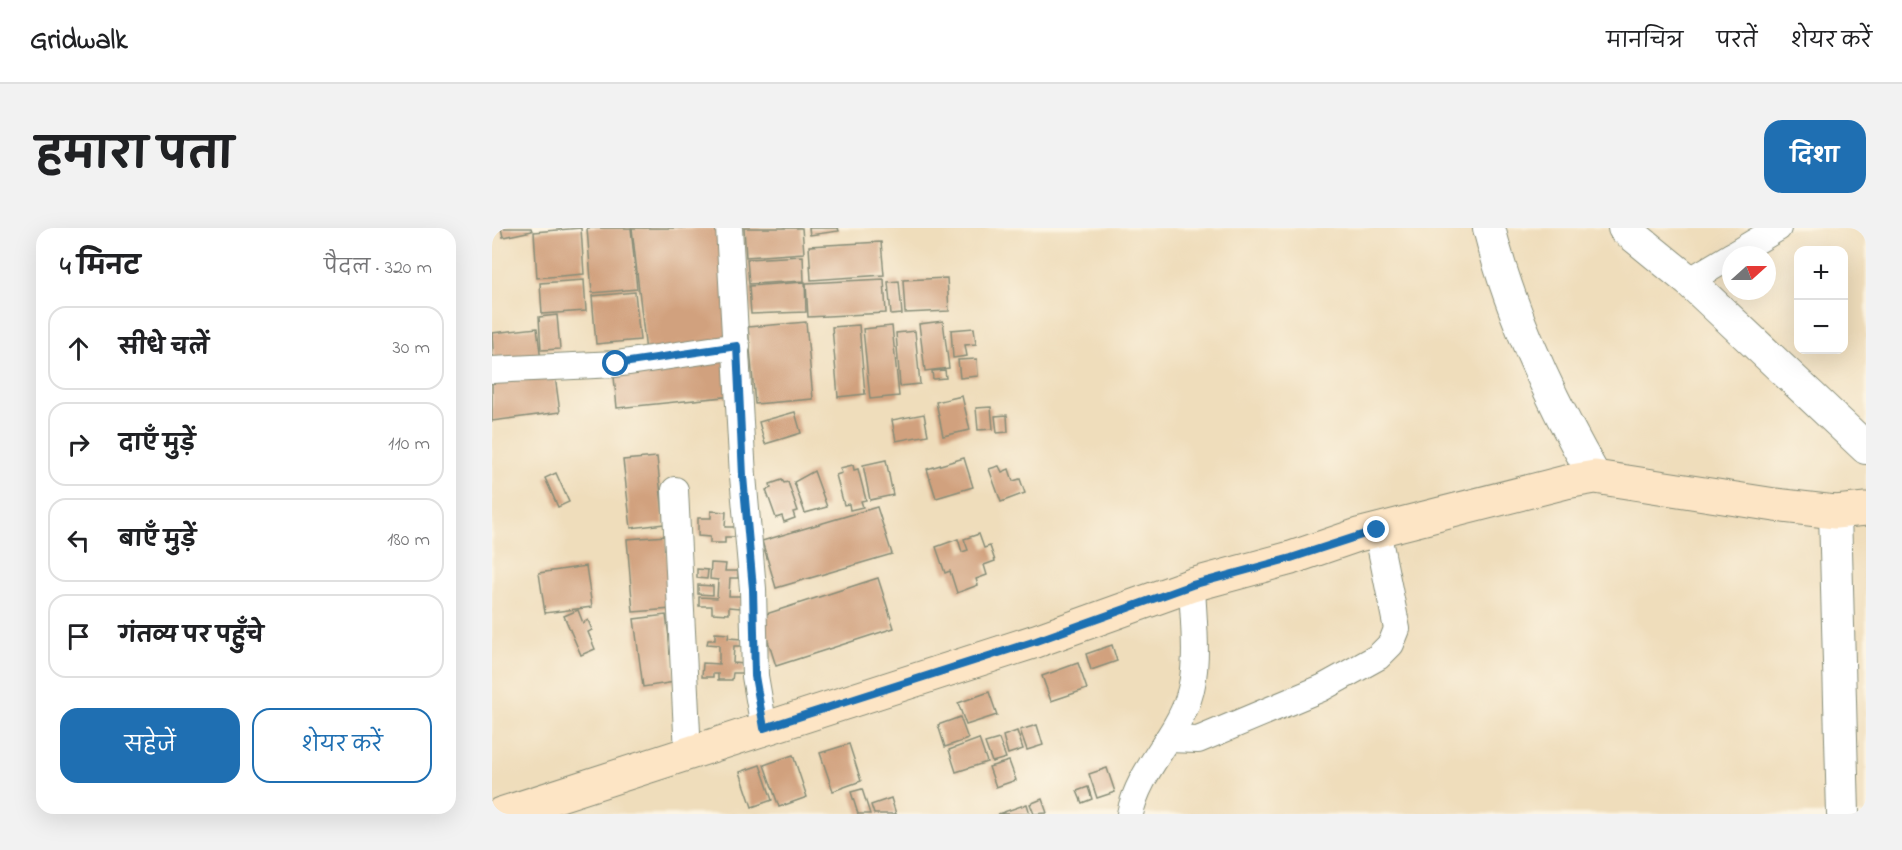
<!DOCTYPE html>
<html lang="hi">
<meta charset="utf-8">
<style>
body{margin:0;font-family:"Indie Flower","Playpen Sans Deva",sans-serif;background:#f2f2f2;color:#202124}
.controls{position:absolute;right:18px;top:18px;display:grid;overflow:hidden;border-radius:12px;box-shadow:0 6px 24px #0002}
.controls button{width:54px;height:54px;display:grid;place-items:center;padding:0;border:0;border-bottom:2px solid #e0e0e0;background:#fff;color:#202124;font:30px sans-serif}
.compass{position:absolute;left:1230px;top:18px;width:54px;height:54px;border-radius:50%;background:#fff;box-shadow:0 6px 24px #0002;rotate:69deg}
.stop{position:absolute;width:18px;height:18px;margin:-14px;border:4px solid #1f6fb2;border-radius:50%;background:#fff}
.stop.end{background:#1f6fb2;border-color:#fff;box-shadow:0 2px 6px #0008}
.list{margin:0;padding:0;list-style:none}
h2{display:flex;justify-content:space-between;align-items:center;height:78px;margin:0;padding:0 24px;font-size:26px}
h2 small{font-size:20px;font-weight:400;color:#757577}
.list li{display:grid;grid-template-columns:39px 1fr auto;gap:18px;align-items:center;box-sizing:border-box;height:84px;margin:0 12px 12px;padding:0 12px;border:2px solid #e0e0e0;border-radius:18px}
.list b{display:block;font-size:22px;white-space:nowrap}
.list em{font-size:20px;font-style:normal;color:#757577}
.actions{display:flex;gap:12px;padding:18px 24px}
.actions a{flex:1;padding:14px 0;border:2px solid #1f6fb2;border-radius:18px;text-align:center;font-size:21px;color:#1f6fb2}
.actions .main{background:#1f6fb2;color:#fff}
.icon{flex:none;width:33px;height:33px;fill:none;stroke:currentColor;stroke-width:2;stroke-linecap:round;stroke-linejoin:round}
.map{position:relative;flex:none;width:1374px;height:586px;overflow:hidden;border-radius:18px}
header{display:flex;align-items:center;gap:36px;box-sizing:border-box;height:84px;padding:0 30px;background:#fff;border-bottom:2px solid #e0e0e0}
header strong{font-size:28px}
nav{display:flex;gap:33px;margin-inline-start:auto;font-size:21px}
.intro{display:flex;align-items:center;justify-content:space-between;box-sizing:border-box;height:144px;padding:0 36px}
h1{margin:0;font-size:42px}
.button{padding:15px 27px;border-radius:18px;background:#1f6fb2;color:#fff;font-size:21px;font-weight:700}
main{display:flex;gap:36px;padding:0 36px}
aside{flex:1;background:#fff;border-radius:18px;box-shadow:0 6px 24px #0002}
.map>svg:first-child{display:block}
.building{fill:#d1a17e}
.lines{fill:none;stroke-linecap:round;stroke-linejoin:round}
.minor-casing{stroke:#878d78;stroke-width:28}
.tertiary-casing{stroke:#878d78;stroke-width:34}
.secondary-casing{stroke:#878d78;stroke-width:35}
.minor{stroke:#fff;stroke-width:26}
.tertiary{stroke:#fff;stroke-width:32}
.secondary{stroke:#fde5c5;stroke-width:33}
.route{stroke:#1f6fb2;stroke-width:8}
</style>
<header>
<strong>Gridwalk</strong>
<nav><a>मानचित्र</a><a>परतें</a><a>शेयर करें</a></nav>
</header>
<div class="intro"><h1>हमारा पता</h1><a class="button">दिशा</a></div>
<main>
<aside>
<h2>4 मिनट<small>पैदल · 320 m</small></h2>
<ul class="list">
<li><svg class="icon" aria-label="ahead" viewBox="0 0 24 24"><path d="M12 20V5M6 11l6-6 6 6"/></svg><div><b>सीधे चलें</b></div><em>30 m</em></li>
<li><svg class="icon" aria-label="right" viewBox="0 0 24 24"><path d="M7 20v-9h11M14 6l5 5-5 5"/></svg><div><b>दाएँ मुड़ें</b></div><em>110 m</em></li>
<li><svg class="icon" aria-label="left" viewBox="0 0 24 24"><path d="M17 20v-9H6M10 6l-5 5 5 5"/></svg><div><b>बाएँ मुड़ें</b></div><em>180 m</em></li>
<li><svg class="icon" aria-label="arrive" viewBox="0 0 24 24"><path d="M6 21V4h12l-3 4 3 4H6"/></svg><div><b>गंतव्य पर पहुँचे</b></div></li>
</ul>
<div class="actions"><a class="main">सहेजें</a><a>शेयर करें</a></div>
</aside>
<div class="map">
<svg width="1374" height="586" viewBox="0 0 1374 586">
<rect width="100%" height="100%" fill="#fcf5e5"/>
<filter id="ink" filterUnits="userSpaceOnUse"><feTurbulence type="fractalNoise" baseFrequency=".0167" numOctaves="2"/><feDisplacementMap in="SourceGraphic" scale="12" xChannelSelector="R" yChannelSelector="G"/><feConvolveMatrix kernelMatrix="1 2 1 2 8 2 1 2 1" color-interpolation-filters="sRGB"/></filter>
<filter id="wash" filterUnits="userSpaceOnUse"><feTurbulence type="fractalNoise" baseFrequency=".008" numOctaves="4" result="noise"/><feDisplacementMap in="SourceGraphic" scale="24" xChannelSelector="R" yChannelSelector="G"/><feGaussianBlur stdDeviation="1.35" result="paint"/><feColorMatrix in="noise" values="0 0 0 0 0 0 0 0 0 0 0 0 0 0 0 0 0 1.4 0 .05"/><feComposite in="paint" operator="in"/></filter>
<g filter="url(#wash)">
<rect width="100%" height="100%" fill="#efddbb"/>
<g id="blocks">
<g class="building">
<path d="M9,0H39L40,3L11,9Z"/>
<path d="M89,0L92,46L45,50L42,4Z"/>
<path d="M95,0H139L145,61L100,65Z"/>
<path d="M140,0H228L241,115L154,124Z"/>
<path d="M252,0H310L312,25L254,29Z"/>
<path d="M317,0H346L347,3L318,7Z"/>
<path d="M389,14L392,47L319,52L317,18Z"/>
<path d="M311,28L312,53L257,56L255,31Z"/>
<path d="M455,50L457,83L413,85L411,52Z"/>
<path d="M392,51L394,85L316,89L314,55Z"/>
<path d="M92,52L94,83L50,86L48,55Z"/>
<path d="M407,53L410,86L399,87L396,54Z"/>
<path d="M313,54L314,84L259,86L257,58Z"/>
<path d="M143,64L148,112L104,116L100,68Z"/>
<path d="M65,87L68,121L49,122L47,89Z"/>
<path d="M451,93L457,140L433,143L427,96Z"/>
<path d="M314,94L321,171L263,176L256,99Z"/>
<path d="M367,97L373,166L346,169L340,99Z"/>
<path d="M400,98L407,168L378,171L371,101Z"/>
<path d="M45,100L49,133L2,139L0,105Z"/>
<path d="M482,100L484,116L473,117L475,128L461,130L459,102Z"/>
<path d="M423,103L428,156L408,158L404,105Z"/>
<path d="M236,126L241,168L125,180L121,138Z"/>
<path d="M485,131L486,148L468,150L466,132Z"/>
<path d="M62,141L68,184L0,193V149Z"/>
<path d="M453,142L454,150L441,151L440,143Z"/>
<path d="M470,168L478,202L451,208L444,174Z"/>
<path d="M499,179L501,201L486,202L484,180Z"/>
<path d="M303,184L309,205L273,216L267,194Z"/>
<path d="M432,186L436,207L404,213L400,192Z"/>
<path d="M515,187L516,204L505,205L503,188Z"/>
<path d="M165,229L172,296L139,300L131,232Z"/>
<path d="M472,230L481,259L444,270L435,241Z"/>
<path d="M394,232L401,267L378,272L371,237Z"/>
<path d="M361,237L362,242L366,241L374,272L369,273L371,279L358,282L357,276L352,277L344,247L350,245L348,240Z"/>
<path d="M507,238L510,244L517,241L521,253L528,251L533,265L509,274L497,241Z"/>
<path d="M322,243L335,279L313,285L302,254Z"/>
<path d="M64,245L77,274L66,279L53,250Z"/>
<path d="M290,252L292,255L296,254L306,283L301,284L303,290L292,294L290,288L284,290L274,262L279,260L278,256Z"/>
<path d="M385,279L400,326L284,360L270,313Z"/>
<path d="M219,283L234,284L233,299H243V309H233V315H218V309L206,308V290H219Z"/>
<path d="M487,306L492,320L498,318L503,333L492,337L495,347L484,351L486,357L465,365L458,343L453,345L444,319L466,311L470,324L476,322L472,311Z"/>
<path d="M174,308L180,381L141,384L135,311Z"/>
<path d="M219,335L234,336L233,343H246V350H238L237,368H249V380L237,379V386L220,385V378H207V369L225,370L226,352L218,351Z"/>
<path d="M94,338L100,379L53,385L47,345Z"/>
<path d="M205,341L216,342L215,351L205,350Z"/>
<path d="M386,350L402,400L284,438L268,388Z"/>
<path d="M206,357L221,358V367L206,366Z"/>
<path d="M86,382L91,395L96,392L100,402L96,404L103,421L89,427L72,388Z"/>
<path d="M174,387L183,454L151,459L142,391Z"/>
<path d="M223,405L237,406L236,410L250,411V418H242L241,435L253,436L252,445H241L240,452H226V446H221V449H210L211,435L227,436V417L215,416L216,412H223Z"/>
<path d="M620,417L625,433L599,442L594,426Z"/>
<path d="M586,435L595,461L559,473L550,448Z"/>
<path d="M497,464L505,487L474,497L466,475Z"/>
<path d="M468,489L476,511L453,519L446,497Z"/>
<path d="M545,497L551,517L535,522L528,502Z"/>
<path d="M525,503L531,521L516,526L511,508Z"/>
<path d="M487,511L495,534L464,544L457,522Z"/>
<path d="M507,511L514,530L500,534L493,515Z"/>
<path d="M357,516L369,553L341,563L328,525Z"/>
<path d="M301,527L315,569L287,579L272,537Z"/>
<path d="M517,533L524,552L504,559L497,539Z"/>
<path d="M268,537L280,572L260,579L248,544Z"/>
<path d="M615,540L623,564L605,570L597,546Z"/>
<path d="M596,559L600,571L590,575L585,563Z"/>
<path d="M370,561L378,586H366L359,564Z"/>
<path d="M399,570L404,586H382L379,577Z"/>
<path d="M550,571L555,585L542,586L538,576Z"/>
<path d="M535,576L538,586H506Z"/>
</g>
</g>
</g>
<g filter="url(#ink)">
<use href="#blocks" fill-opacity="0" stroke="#878d78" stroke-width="1.5"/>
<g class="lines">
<g class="minor-casing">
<g id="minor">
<path d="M237,0L251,248L261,361L263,448L272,500"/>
<path d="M1241,27L1286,0"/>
<path d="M1197,53L1239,28"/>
<path d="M0,142L124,136L245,118"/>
<path d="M183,262L196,525"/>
<path d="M676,511L706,512L830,460L886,429L899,416L905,401L885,302"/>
<path d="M638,586C646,544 682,512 696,472C708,437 701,393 700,357"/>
</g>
</g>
<g class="tertiary-casing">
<g id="tertiary">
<path d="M997,0C1019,87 1058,171 1103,249"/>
<path d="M1132,0L1197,53L1374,220"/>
<path d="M1343,284L1351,586"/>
</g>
</g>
<g class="secondary-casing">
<path id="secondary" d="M9,586L544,413L700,357L799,330L866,307L1074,254L1103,249L1283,277L1343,284L1374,281"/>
</g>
<use href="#minor" class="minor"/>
<use href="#tertiary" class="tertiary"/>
<use href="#secondary" class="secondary"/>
</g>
</g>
<g class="lines" filter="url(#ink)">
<path class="route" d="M124,136L245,118L251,248L261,361L263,448L272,500L544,413L700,357L799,330L885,302"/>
</g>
</svg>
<div class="controls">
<button>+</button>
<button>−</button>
</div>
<svg class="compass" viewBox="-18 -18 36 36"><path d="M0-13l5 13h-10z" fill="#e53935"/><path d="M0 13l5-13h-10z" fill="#757577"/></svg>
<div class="stop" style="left:124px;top:136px"></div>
<div class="stop end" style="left:885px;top:302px"></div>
</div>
</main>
